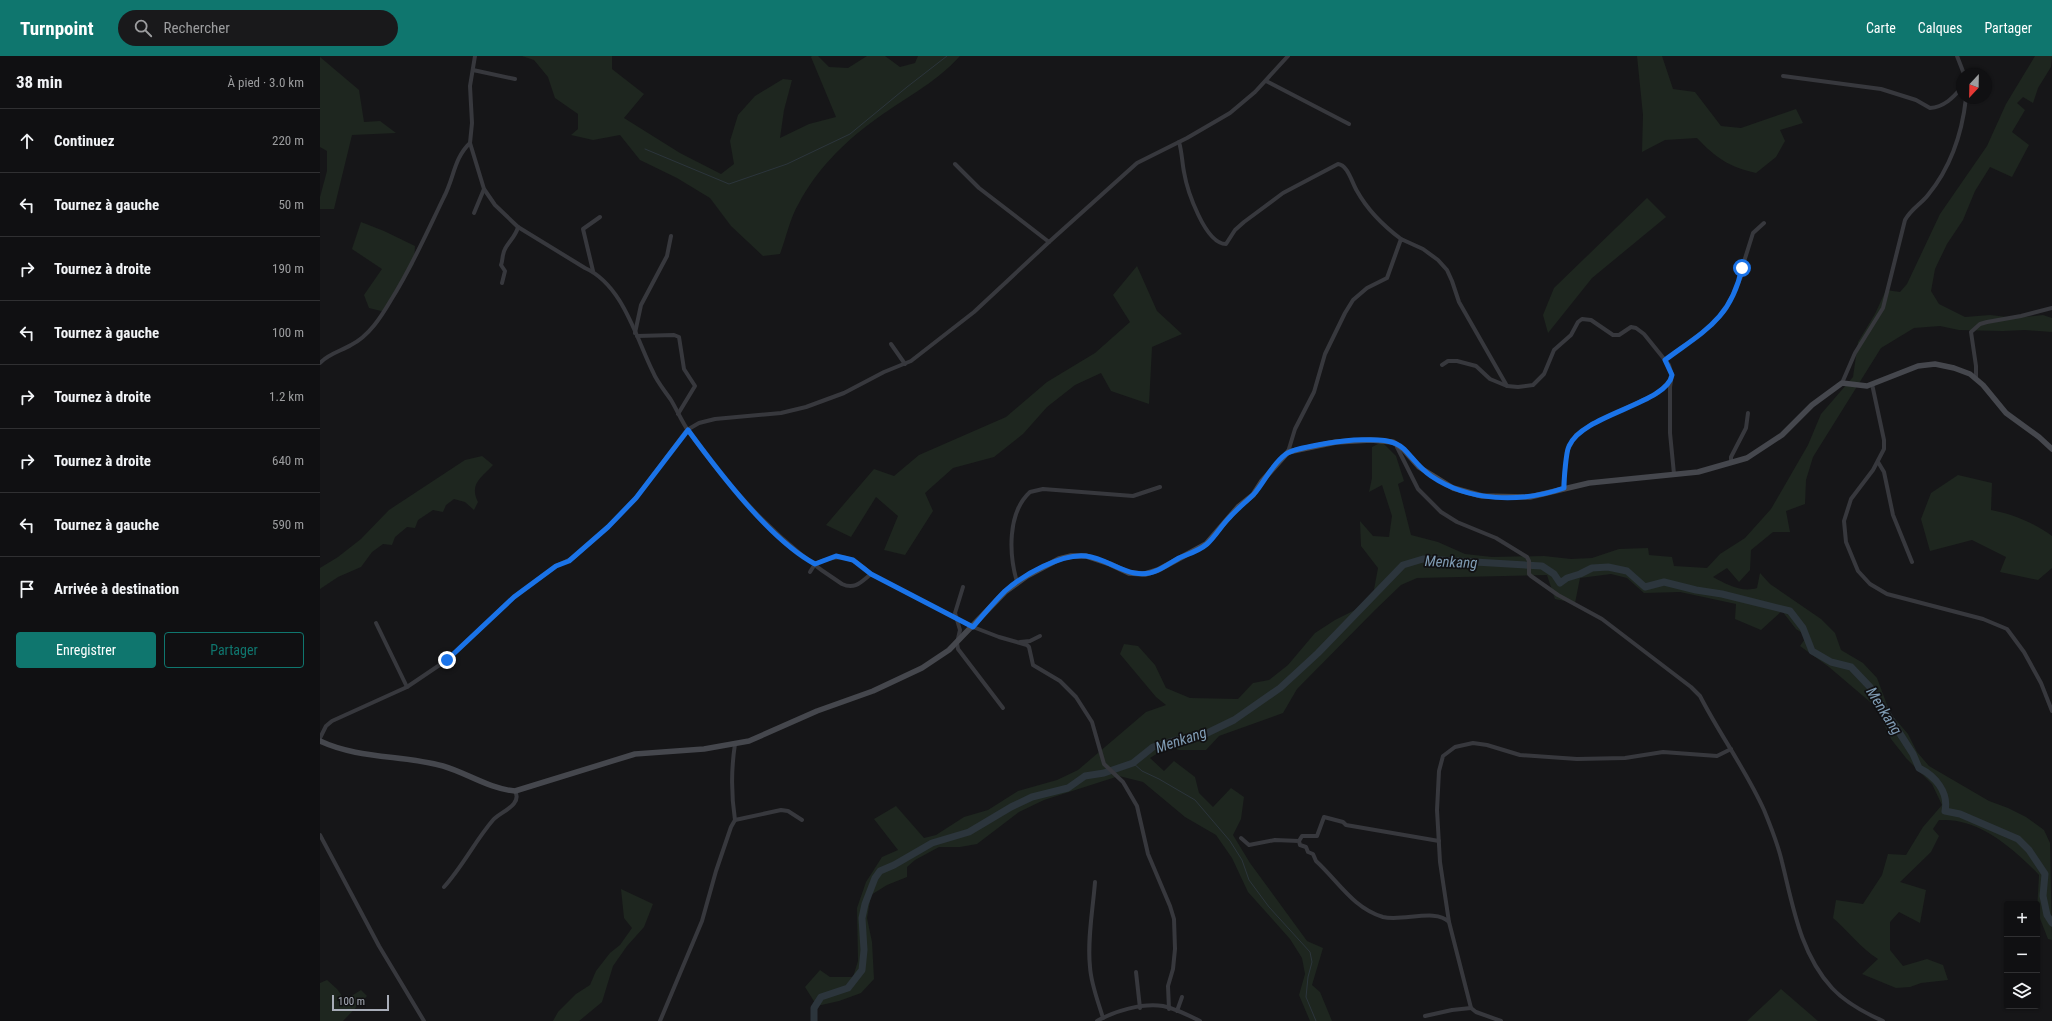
<!DOCTYPE html>
<html lang="fr">
<meta charset="utf-8">
<style>
body{margin:0;font-family:"Roboto Condensed",sans-serif;background:#19191b;color:#f1f3f6}
.controls{position:absolute;right:12px;bottom:12px;display:grid;overflow:hidden;border-radius:4px;box-shadow:0 1px 3px #0004}
.controls button{width:36px;height:36px;display:grid;place-items:center;padding:0;border:0;border-bottom:1px solid #303032;background:#101012;color:#f1f3f6;font:20px sans-serif}
.compass{position:absolute;left:1636px;top:12px;width:36px;height:36px;border-radius:50%;background:#101012;box-shadow:0 1px 3px #0004;rotate:202deg}
.scale{position:absolute;left:12px;bottom:10px;width:57px;box-sizing:border-box;padding-left:4px;border:2px solid #a8adb8;border-top:0;font-size:11px;line-height:14px;white-space:nowrap;color:#a8adb8;-webkit-text-stroke:3px #111113;paint-order:stroke}
.stop{position:absolute;width:12px;height:12px;margin:-9px;border:3px solid #1a73e8;border-radius:50%;background:#fff}
.stop.end{background:#1a73e8;border-color:#fff;box-shadow:0 1px 4px #0008}
.list{margin:0;padding:0;list-style:none}
h2{display:flex;justify-content:space-between;align-items:center;height:52px;margin:0;padding:0 16px;font-size:17px}
h2 small{font-size:13px;font-weight:400;color:#9c9d9f}
.list li{display:grid;grid-template-columns:26px 1fr auto;gap:12px;align-items:center;box-sizing:border-box;height:64px;padding:0 16px;border-top:1px solid #303032}
.list b{display:block;font-size:15px;white-space:nowrap}
.list em{font-size:13px;font-style:normal;color:#9c9d9f}
.actions{display:flex;gap:8px;padding:12px 16px}
.actions a{flex:1;padding:9px 0;border:1px solid #0f766e;border-radius:4px;text-align:center;font-size:14px;color:#0f766e}
.actions .main{background:#0f766e;color:#fff}
.icon{flex:none;width:22px;height:22px;fill:none;stroke:currentColor;stroke-width:2;stroke-linecap:round;stroke-linejoin:round}
.map{position:relative;flex:none;width:1732px;height:965px;overflow:hidden}
header{display:flex;align-items:center;gap:24px;box-sizing:border-box;height:56px;padding:0 20px;background:#0f766e;color:#fff}
header strong{font-size:19px}
nav{display:flex;gap:22px;margin-inline-start:auto;font-size:14px}
.search{width:280px;height:36px;background:#19191b;display:flex;align-items:center;gap:10px;box-sizing:border-box;padding:0 14px;border-radius:22px;color:#9c9d9f;font-size:15px}
main{display:flex}
aside{flex:1;background:#101012}
.map>svg:first-child{display:block}
.green{fill:#1e261f}
.lines{fill:none;stroke-linecap:round;stroke-linejoin:round}
.stream{stroke:#2c353c;stroke-width:1}
.river{stroke:#2c353c;stroke-width:7}
.street{stroke:#37383d;stroke-width:4}
.secondary{stroke:#45474d;stroke-width:5.5}
.route{stroke:#1a73e8;stroke-width:5}
.labels{text-anchor:middle;stroke-width:3.5;stroke-linejoin:round;paint-order:stroke}
.water-label{font-size:15px;font-style:italic;fill:#7f9bb3;stroke:#111113}
</style>
<header>
<strong>Turnpoint</strong>
<div class="search"><svg class="icon" aria-label="search" viewBox="0 0 24 24"><circle cx="10" cy="10" r="6"/><path d="M15 15l6 6"/></svg>Rechercher</div>
<nav><a>Carte</a><a>Calques</a><a>Partager</a></nav>
</header>
<main>
<aside>
<h2>38 min<small>À pied · 3.0 km</small></h2>
<ul class="list">
<li><svg class="icon" aria-label="ahead" viewBox="0 0 24 24"><path d="M12 20V5M6 11l6-6 6 6"/></svg><div><b>Continuez</b></div><em>220 m</em></li>
<li><svg class="icon" aria-label="left" viewBox="0 0 24 24"><path d="M17 20v-9H6M10 6l-5 5 5 5"/></svg><div><b>Tournez à gauche</b></div><em>50 m</em></li>
<li><svg class="icon" aria-label="right" viewBox="0 0 24 24"><path d="M7 20v-9h11M14 6l5 5-5 5"/></svg><div><b>Tournez à droite</b></div><em>190 m</em></li>
<li><svg class="icon" aria-label="left" viewBox="0 0 24 24"><path d="M17 20v-9H6M10 6l-5 5 5 5"/></svg><div><b>Tournez à gauche</b></div><em>100 m</em></li>
<li><svg class="icon" aria-label="right" viewBox="0 0 24 24"><path d="M7 20v-9h11M14 6l5 5-5 5"/></svg><div><b>Tournez à droite</b></div><em>1.2 km</em></li>
<li><svg class="icon" aria-label="right" viewBox="0 0 24 24"><path d="M7 20v-9h11M14 6l5 5-5 5"/></svg><div><b>Tournez à droite</b></div><em>640 m</em></li>
<li><svg class="icon" aria-label="left" viewBox="0 0 24 24"><path d="M17 20v-9H6M10 6l-5 5 5 5"/></svg><div><b>Tournez à gauche</b></div><em>590 m</em></li>
<li><svg class="icon" aria-label="arrive" viewBox="0 0 24 24"><path d="M6 21V4h12l-3 4 3 4H6"/></svg><div><b>Arrivée à destination</b></div></li>
</ul>
<div class="actions"><a class="main">Enregistrer</a><a>Partager</a></div>
</aside>
<div class="map">
<svg width="1732" height="965" viewBox="0 0 1732 965">
<rect width="100%" height="100%" fill="#161618"/>
<g class="green">
<path d="M202,0H292V13L324,38L304,62L360,97L401,118L414,108L410,85L418,59L435,40L463,23L472,24L464,54L460,82L489,68L516,61L491,1L492,0H498L509,11L528,12L547,0H565L580,11L595,7L598,0H640C615,28 581,44 552,66C523,87 496,115 479,147C470,162 466,182 460,198L443,200L411,170L390,142L357,122L320,104L300,79L273,84L251,79L258,73V58L235,42L228,21L214,4Z"/>
<path d="M1317,0H1342L1353,33L1375,36L1401,70L1421,72L1476,53L1483,67L1460,74L1465,85L1456,101L1436,117C1409,111 1396,102 1377,82L1345,84L1322,96L1323,59Z"/>
<path d="M1715,0H1732L1731,11L1718,32L1713,47L1703,41L1697,47L1705,54L1692,76L1709,89L1692,121L1670,111L1655,135L1643,164L1627,188L1615,213L1611,235L1619,248L1645,261L1670,259L1696,262L1723,259L1732,262V276L1705,274L1683,275L1639,274L1620,270L1594,272L1561,292L1493,401L1486,424L1485,448L1466,455L1470,476H1453L1431,494L1430,514L1419,526L1407,512L1393,521C1406,528 1422,537 1437,532L1440,517L1450,528L1501,563L1515,577L1521,594L1543,607L1557,622L1570,657L1588,678L1597,696L1609,710L1669,745L1688,752L1706,761L1724,774L1730,787L1732,884L1728,883L1717,855L1719,819C1699,798 1670,772 1641,766C1634,764 1626,764 1619,764L1613,773L1619,780L1611,796L1580,826L1606,834L1600,867L1579,856L1570,866V894L1583,910L1607,903L1623,909L1628,924L1601,927L1590,931L1576,932L1542,918L1558,903C1541,892 1529,876 1513,862L1516,844L1543,848L1562,819L1568,798L1586,799L1603,771L1622,749L1612,728L1586,702L1571,683L1556,651L1509,611L1480,590L1487,580L1476,573L1462,555L1441,574L1415,563L1416,548L1360,536L1324,537L1307,522L1291,518L1260,522L1255,547L1235,543L1227,519L1097,522L1081,529L1055,554L977,633L963,657L899,680L886,694H859L849,690L830,702L844,715L854,705L875,721L879,737L893,751L911,732L924,741L921,763L913,779L930,807L987,885L1003,892L992,929L1000,936L1012,965H990L979,939L985,918L982,902L970,883L928,836L912,802L896,779L865,761L823,726L799,720L724,744L699,756L657,788L640,791H619L595,804L587,811V821L567,829L551,839L547,862L552,886L554,923L541,937L519,945L497,950L485,931L500,914L510,921H533L538,905L537,852L546,826L562,801L578,794L554,763L576,750L604,782L616,779L644,761L668,754L698,735L737,724L758,714L826,656L846,649L836,641L800,598L804,588L818,590L835,609L846,632L870,642L918,643L933,627L949,624L968,609L995,577L1015,564L1041,551L1053,539L1058,512L1041,490L1040,465L1053,480L1069,481L1072,460L1062,429L1049,436L1052,422V391L1062,386L1076,400L1084,425L1078,428L1091,479L1118,486L1145,498L1172,501L1224,500L1251,503L1272,502L1299,493L1328,492L1329,499L1352,501L1354,510L1387,512L1400,498L1425,482L1451,453L1488,389L1501,358L1533,321L1538,286L1555,258L1566,234L1580,236L1587,228L1620,158L1667,90L1686,48Z"/>
<path d="M0,1L39,34L44,66L60,65L76,77L32,79L14,153H0V141L7,115V95L0,91Z"/>
<path d="M1327,142L1346,161L1272,222L1228,277L1223,259L1234,232Z"/>
<path d="M41,166L64,175L95,190L94,208L65,256L49,252L44,239L62,213L32,193Z"/>
<path d="M817,210L837,255L862,278L832,291L829,348L791,335L781,317L755,329L727,351L703,378L674,401L633,412L605,437L613,455L585,499L564,494L578,460L556,441L531,481L506,469L554,413L574,420L599,399L686,361L727,326L775,297L810,266L793,239Z"/>
<path d="M162,400L173,409C161,422 149,428 158,446L154,454L145,446L134,443L126,449L123,456L113,454L98,464L95,472L87,471L75,481L72,489L63,488L52,496L41,511L18,521L0,533V512L18,501L41,483L69,454L145,404Z"/>
<path d="M1638,419L1672,427L1671,454C1693,458 1714,467 1732,480V512L1718,524L1680,516L1686,501L1652,484L1610,495L1601,463L1611,437Z"/>
<path d="M301,833L333,848L324,871L307,890L293,910L282,946L259,965H233L238,956L256,938L270,929L276,915L290,897L300,889L312,872L304,862Z"/>
<path d="M7,924L17,933L25,944L41,934L47,940L23,965H0V927Z"/>
<path d="M1461,933L1498,965H1427Z"/>
</g>
<g class="lines">
<g class="stream">
<path d="M325,93L409,128L467,108L530,78L587,31L627,0"/>
<path d="M813,707L822,715L839,723L875,744L910,785L922,804L929,824L949,851L990,896L992,906L988,921L986,941L996,965"/>
</g>
<path class="river" d="M494,965V952L501,941L528,932L542,914L544,894L542,862L545,848L555,822L560,815L574,809L612,787L649,776L691,751L712,741L748,732L765,720L784,717L813,707L833,691L856,684L881,680L914,664L960,632L998,597L1083,509L1103,503L1222,510L1234,518L1240,527L1247,522L1260,518L1272,512L1288,511L1307,515L1325,531L1344,526L1376,534L1402,538L1470,555L1483,572L1492,595L1511,606L1531,611L1550,631L1593,698L1599,712C1615,720 1629,736 1625,755L1640,758L1698,783L1709,794L1725,818L1723,840L1727,859L1732,867"/>
<g class="street">
<path d="M155,0L150,30L152,67L150,87L164,133L175,149L198,171L265,212C303,229 316,282 333,316C337,326 345,335 351,344C357,354 362,366 369,376C411,435 461,489 522,528C535,534 541,526 551,518L653,571L679,581L707,589L709,591L713,609L740,625L756,641L772,666L784,708L803,726L817,750L828,798L850,850L854,863L855,893L853,913L848,930L849,953"/>
<path d="M1637,0L1644,18"/>
<path d="M153,14L195,23"/>
<path d="M1463,20L1561,33L1596,44L1610,52C1624,51 1633,42 1642,31"/>
<path d="M946,25L1029,68"/>
<path d="M859,86C862,96 862,106 864,116C867,134 885,188 906,188L915,174L924,166L963,137L1018,108C1028,109 1032,127 1037,135C1047,153 1065,171 1081,183"/>
<path d="M635,108L659,132L729,186"/>
<path d="M154,157L164,133"/>
<path d="M273,215L263,173L280,161"/>
<path d="M182,227L185,215L181,209C183,204 182,198 185,193C189,185 196,180 198,171"/>
<path d="M315,277L321,249L347,200L351,180"/>
<path d="M317,280L354,279L359,281L364,313L375,330L358,358"/>
<path d="M571,288L585,308"/>
<path d="M1345,304L1392,269L1406,253L1421,221L1422,212L1433,177L1444,167"/>
<path d="M0,307C8,298 21,295 31,289C49,280 61,261 71,244C92,211 107,176 124,141C134,122 134,102 150,87"/>
<path d="M1122,309L1128,305H1137L1156,310L1170,323L1187,330L1198,331L1213,329L1224,318L1234,294L1251,279L1258,266L1262,263L1271,264L1293,279H1299L1311,271L1316,272L1324,278L1349,309L1352,319L1350,331V377L1354,418"/>
<path d="M1656,323V310L1651,276L1660,268L1667,266L1701,260L1732,252"/>
<path d="M1522,327L1535,297L1563,252L1585,164C1591,153 1601,148 1608,139C1631,111 1642,78 1646,42"/>
<path d="M1552,328L1564,384V393L1553,414L1531,443L1524,465L1526,486L1538,515L1550,528L1567,538L1663,563L1687,573L1704,596L1721,627L1732,655"/>
<path d="M1077,391L1098,433L1121,456L1137,466L1176,482L1207,501L1209,505V518L1211,520L1238,539L1282,563L1371,631L1380,640C1400,679 1426,714 1444,754C1451,771 1458,788 1462,806C1473,850 1480,897 1512,932C1525,946 1545,957 1563,965"/>
<path d="M968,396L975,373L994,336L1005,298L1025,257L1033,244L1047,232L1067,222L1081,183L1103,193L1118,204L1127,214L1132,225L1139,246L1187,330"/>
<path d="M1411,406V401L1426,372L1428,357"/>
<path d="M1558,406L1564,416L1573,459L1592,506"/>
<path d="M1243,432L1247,395L1256,379L1272,368L1338,337L1350,325"/>
<path d="M490,516L495,508C520,497 531,499 551,518"/>
<path d="M697,526C689,499 687,457 710,436L723,433L813,440L840,431"/>
<path d="M643,531L635,557L640,574L637,587L638,593L683,652"/>
<path d="M56,567L87,631"/>
<path d="M700,586L710,585L720,580"/>
<path d="M0,682L6,670L12,665L87,631L127,604L194,541L236,510L253,502L288,471L316,442L367,374L379,367L395,363L461,357L486,351L524,337L564,316L591,305L654,256L729,186L817,107L867,82L910,57L935,36L968,0"/>
<path d="M415,764L461,754L468,755L482,764"/>
<path d="M0,779L59,890L104,965"/>
<path d="M921,782L929,789L955,784L979,785L980,789L986,791L988,796L993,798L996,805C1018,825 1033,852 1063,861C1082,866 1116,852 1129,866"/>
<path d="M979,785L982,780H997L1004,761L1023,766L1026,769L1119,785"/>
<path d="M775,826C773,853 767,884 770,911C771,928 778,945 783,962"/>
<path d="M124,831C143,810 155,785 173,764C180,756 203,749 195,735"/>
<path d="M816,916L820,952"/>
<path d="M857,955L862,941"/>
<path d="M1105,960L1132,954L1151,952"/>
<path d="M340,965L382,865L396,815L411,771L415,764C411,738 411,714 415,688"/>
<path d="M777,965C795,955 821,947 843,950C854,952 870,960 880,965"/>
<path d="M1181,965L1156,956L1151,952L1129,866L1120,806L1117,754L1119,715L1123,700L1135,691L1153,687L1167,689L1200,699L1257,703L1305,702L1343,696L1397,700L1411,693"/>
</g>
<path class="secondary" d="M0,685C38,703 83,699 123,710C147,717 170,733 195,735L315,698L384,693L429,685L497,655L553,635L602,612L629,594L685,536L707,520L739,503L751,500H766L790,508L809,517L825,518L838,514L886,488L918,451L933,439L942,425L968,396L1016,386L1051,384L1073,386L1083,393L1099,411L1133,432L1162,440L1210,441L1269,427L1378,416L1427,402L1462,379L1492,349L1522,327L1547,330L1598,310L1615,308L1634,312L1650,318L1663,329L1686,357L1719,381L1732,393"/>
</g>
<g class="lines">
<path class="route" d="M127,604L194,541L236,510L249,505L288,471L316,442L368,374C398,415 450,484 495,508L516,500L533,504L551,518L653,571C663,559 674,546 685,535C703,519 742,497 766,500C791,503 812,527 838,514C845,511 852,506 859,502C868,498 879,495 887,488C895,481 901,470 909,462C917,453 926,446 934,438C945,425 952,408 966,398C976,391 1021,385 1034,384C1050,384 1071,381 1084,393C1093,402 1099,412 1111,420C1149,446 1201,447 1244,432C1244,423 1246,396 1249,390C1263,358 1347,348 1352,319L1345,304C1384,275 1411,263 1422,212"/>
</g>
<g class="labels">
<g class="water-label">
<text transform="translate(1131 506) rotate(2)" y="5">Menkang</text>
<text transform="translate(1564 655) rotate(58)" y="5">Menkang</text>
<text transform="translate(861 684) rotate(-18)" y="5">Menkang</text>
</g>
</g>
</svg>
<div class="controls">
<button>+</button>
<button>−</button>
<button><svg class="icon" aria-label="layers" viewBox="0 0 24 24"><path d="M12 4l9 5-9 5-9-5zM3 14l9 5 9-5"/></svg></button>
</div>
<svg class="compass" viewBox="-18 -18 36 36"><path d="M0-13l5 13h-10z" fill="#e53935"/><path d="M0 13l5-13h-10z" fill="#9c9d9f"/></svg>
<div class="scale">100 m</div>
<div class="stop" style="left:1422px;top:212px"></div>
<div class="stop end" style="left:127px;top:604px"></div>
</div>
</main>
